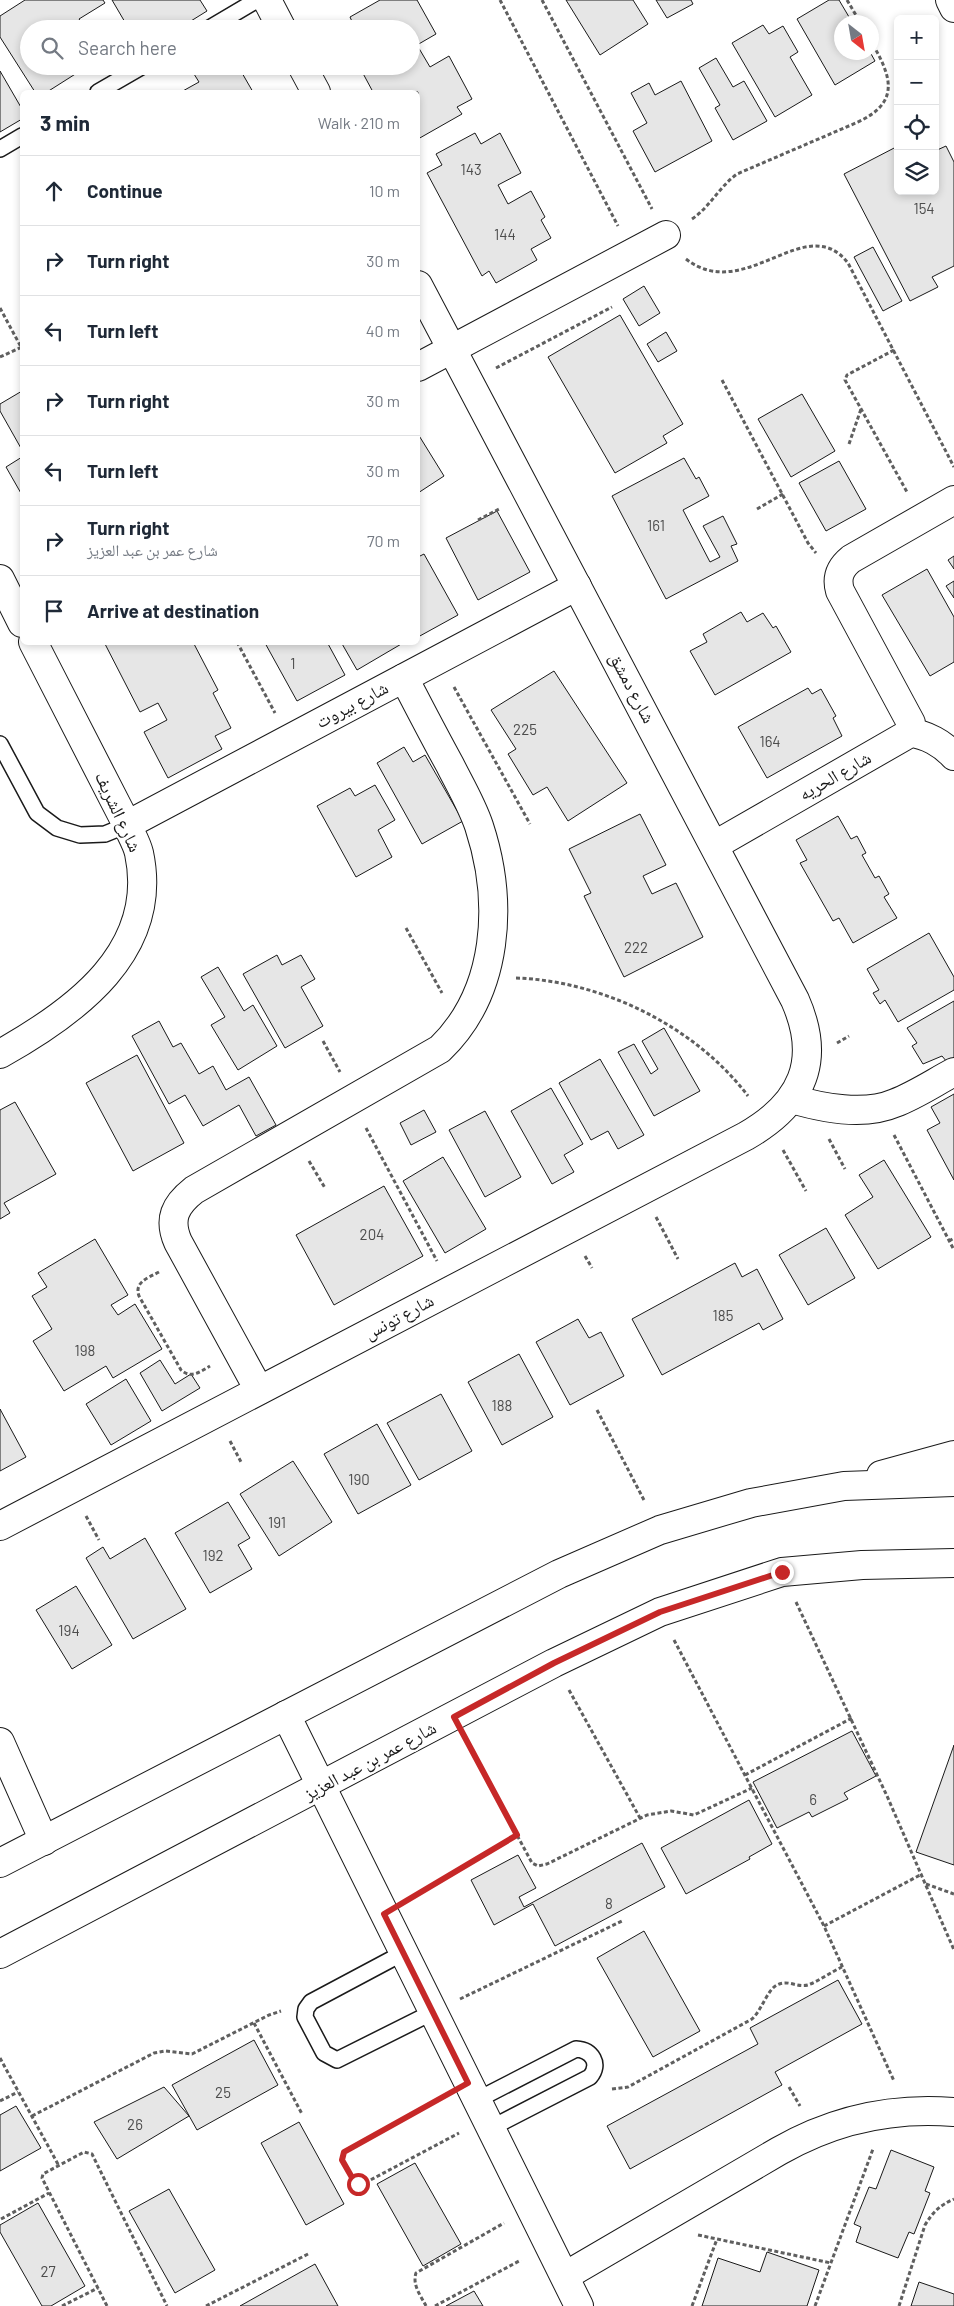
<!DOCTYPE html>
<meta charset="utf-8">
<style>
body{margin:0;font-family:Barlow,"Noto Naskh Arabic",sans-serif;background:#f6f6f7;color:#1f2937}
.controls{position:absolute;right:15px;top:15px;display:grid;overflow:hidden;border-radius:8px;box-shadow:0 2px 8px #0003}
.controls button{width:45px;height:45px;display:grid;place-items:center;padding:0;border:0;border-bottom:1px solid #e0e1e3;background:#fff;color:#1f2937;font:25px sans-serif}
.compass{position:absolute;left:834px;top:15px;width:45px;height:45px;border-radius:50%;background:#fff;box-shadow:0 2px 8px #0003;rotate:149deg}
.stop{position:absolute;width:15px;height:15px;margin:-11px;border:4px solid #c62828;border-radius:50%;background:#fff}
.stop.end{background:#c62828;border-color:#fff;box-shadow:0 1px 5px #0008}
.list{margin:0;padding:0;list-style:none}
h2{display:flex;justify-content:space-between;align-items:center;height:65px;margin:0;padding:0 20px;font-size:21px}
h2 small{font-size:16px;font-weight:400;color:#747a83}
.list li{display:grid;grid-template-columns:32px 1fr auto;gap:15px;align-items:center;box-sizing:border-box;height:70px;padding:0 20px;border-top:1px solid #e0e1e3}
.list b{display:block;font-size:19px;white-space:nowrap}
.list p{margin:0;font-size:16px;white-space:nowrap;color:#747a83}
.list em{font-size:16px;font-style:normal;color:#747a83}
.icon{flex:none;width:28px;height:28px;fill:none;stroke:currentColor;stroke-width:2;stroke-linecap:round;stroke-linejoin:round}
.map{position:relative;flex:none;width:954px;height:2306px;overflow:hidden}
.search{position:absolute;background:#fff;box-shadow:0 2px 8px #0003;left:20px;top:20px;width:400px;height:55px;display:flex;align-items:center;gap:12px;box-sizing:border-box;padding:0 18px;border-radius:28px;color:#747a83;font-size:19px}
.panel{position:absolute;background:#fff;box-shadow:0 2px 8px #0003;left:20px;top:90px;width:400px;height:555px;border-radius:8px}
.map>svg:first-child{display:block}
.building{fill:#e6e6e6;stroke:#1a1a1a}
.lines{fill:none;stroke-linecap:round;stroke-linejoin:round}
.lane-casing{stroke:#1a1a1a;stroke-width:18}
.street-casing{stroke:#1a1a1a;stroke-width:30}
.secondary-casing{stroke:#1a1a1a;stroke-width:30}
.path{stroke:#5f5f5f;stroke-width:3;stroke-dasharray:4 2.5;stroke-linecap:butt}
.lane{stroke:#fff;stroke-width:15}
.street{stroke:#fff;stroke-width:28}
.secondary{stroke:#fff;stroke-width:28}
.route{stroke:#c62828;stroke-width:6}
.labels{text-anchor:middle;stroke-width:4;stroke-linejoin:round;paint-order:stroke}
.number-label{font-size:15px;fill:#4d4d4d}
.street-label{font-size:18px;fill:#1a1a1a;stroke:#fff}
</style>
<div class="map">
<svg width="954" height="2306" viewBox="0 0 954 2306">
<rect width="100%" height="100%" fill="#fff"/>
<g class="building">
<path d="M25,0H103L105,3L79,19L86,29H29V66H88L47,92H35L0,37V16Z"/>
<path d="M112,0H200L207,11L178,29H129Z"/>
<path d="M380,0H417L436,34L417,45L430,67L449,56L472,99L457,107L462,114L418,139V92H373L359,66H411V29H348L354,26L350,17Z"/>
<path d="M566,0H633L648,24L600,55Z"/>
<path d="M656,0H691L693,4L667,18Z"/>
<path d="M829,0H839L852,22H842V52H870L875,61L835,85L797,19Z"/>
<path d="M763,25L769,34L783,26L798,52L790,57L812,95L775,117L732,43Z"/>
<path d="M716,58L733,87L744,81L767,121L733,140L715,108L720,105L699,68Z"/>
<path d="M189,66H238L253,92H181L199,82Z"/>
<path d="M0,71L22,109V119L0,132Z"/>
<path d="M681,81L712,141L655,172L633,131L647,123L631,93L649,83L655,95Z"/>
<path d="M475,133L481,144L500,133L521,173L498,185L508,204L531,191L545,217L541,220L551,238L531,249L537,260L496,283L489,271L482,276L427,173L442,165L436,154Z"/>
<path d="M898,146V191H935V151L946,146L954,162V266L932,277L938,287L910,301L844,174Z"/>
<path d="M873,247L902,301L883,311L854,257Z"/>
<path d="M644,286L660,313L639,326L623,299Z"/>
<path d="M620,315L683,424L663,436L667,443L615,473L548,357Z"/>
<path d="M666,332L677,351L658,362L647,344Z"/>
<path d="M22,391V450L0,411V404Z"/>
<path d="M802,394L835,451L791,477L758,419Z"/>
<path d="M418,434L444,476L418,493Z"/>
<path d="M22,457V495L6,467Z"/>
<path d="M684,458L696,479L699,477L709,496L683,510L710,562L720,557L703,526L723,516L737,544L731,546L738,561L666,599L612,496Z"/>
<path d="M839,461L866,509L826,531L799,483Z"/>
<path d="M497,511L530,572L478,600L446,538Z"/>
<path d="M424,554L458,615L418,637V557Z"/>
<path d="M954,556V569L948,560Z"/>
<path d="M927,569L954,617V662L930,676L882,595Z"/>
<path d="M954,581V598L946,586Z"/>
<path d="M741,612L747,622L763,613L773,628L776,626L791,652L715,695L690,651L707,642L703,634Z"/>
<path d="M104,642H193L218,690L213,693L231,728L215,736L222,749L168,778L144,732L167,720L158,703L140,712Z"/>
<path d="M327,642L345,675L297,701L265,643Z"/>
<path d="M341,642H403V643L357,670Z"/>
<path d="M554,671L627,783L568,821L547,787L533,795L508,754L516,749L491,710Z"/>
<path d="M808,688L812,694L821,689L836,716L833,718L842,736L767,778L738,727Z"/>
<path d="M404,747L413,762L425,755L463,821L422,844L377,763Z"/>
<path d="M375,785L395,820L378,830L392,857L356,877L317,806L350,788L355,796Z"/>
<path d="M640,814L666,865L643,876L652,894L676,883L703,937L624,977L584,896L591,893L569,849Z"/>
<path d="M838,816L851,839L857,836L866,853L862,855L875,878L879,876L889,894L884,897L897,918L853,943L839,918L833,921L800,863L807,860L796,840Z"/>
<path d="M929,933L954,977V990L898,1022L885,1000L880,1004L873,993L879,990L867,969Z"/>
<path d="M277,955L282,965L301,955L315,979L301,987L323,1026L285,1048L243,974Z"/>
<path d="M218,967L244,1011L253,1005L277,1046L238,1070L211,1025L225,1017L201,977Z"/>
<path d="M954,1001V1058L947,1062L942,1056L923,1064L912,1046L917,1043L907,1028Z"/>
<path d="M159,1021L173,1047L181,1043L199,1074L213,1066L226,1090L249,1077L276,1125L256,1136L239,1105L203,1126L185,1095L169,1104L132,1036Z"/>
<path d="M664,1028L700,1091L654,1116L618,1052L634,1044L651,1074L658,1069L642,1041Z"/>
<path d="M137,1055L184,1143L133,1171L86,1083Z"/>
<path d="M600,1059L644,1135L618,1149L608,1131L591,1140L559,1083Z"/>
<path d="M551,1088L583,1144L564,1155L574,1172L552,1184L511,1111Z"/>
<path d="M954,1094V1180L927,1130L940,1123L931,1107Z"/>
<path d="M15,1102L56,1174L4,1203L10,1213L0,1219V1110Z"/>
<path d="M424,1110L436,1132L411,1145L400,1123Z"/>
<path d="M485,1111L521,1177L485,1197L449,1130Z"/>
<path d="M443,1157L486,1229L445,1253L403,1181Z"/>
<path d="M884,1160L931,1237L878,1269L845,1215L873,1197L859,1175Z"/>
<path d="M384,1186L423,1256L334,1305L296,1235Z"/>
<path d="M826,1228L855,1278L808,1305L779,1255Z"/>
<path d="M95,1239L128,1295L111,1305L118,1315L135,1304L162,1349L113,1378L106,1366L64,1391L33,1341L52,1329L32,1296L47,1287L38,1273Z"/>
<path d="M735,1263L742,1277L757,1269L783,1319L763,1330L759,1323L662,1375L632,1319Z"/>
<path d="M578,1319L589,1338L601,1332L624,1376L570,1405L536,1342Z"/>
<path d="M519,1354L553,1417L502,1445L468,1382Z"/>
<path d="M160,1360L175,1384L191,1374L200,1388L162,1411L140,1373Z"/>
<path d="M126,1379L151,1421L111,1445L86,1404Z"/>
<path d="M441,1394L472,1451L419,1480L387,1423Z"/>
<path d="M0,1409L26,1457L0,1471Z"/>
<path d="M377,1424L411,1485L358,1514L324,1454Z"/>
<path d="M293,1461L332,1522L279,1556L240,1494Z"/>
<path d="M228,1502L250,1538L238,1545L252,1569L210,1593L175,1533Z"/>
<path d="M145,1538L186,1609L133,1639L86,1558L103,1547L110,1559Z"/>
<path d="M76,1586L112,1645L72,1669L36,1610Z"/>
<path d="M852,1731L876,1776L844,1793L848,1799L812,1817L809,1812L777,1828L753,1782Z"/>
<path d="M954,1745V1865L916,1852Z"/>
<path d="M749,1800L772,1844L749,1857L750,1859L686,1894L661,1848Z"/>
<path d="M642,1843L665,1887L555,1946L533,1904L494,1925L471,1880L518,1855L536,1888L519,1897L524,1907Z"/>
<path d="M644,1931L700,2031L653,2057L597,1958Z"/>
<path d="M838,1980L862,2024L775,2072L782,2085L630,2169L607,2126L758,2044L750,2028Z"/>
<path d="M254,2040L278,2085L197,2130L172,2085Z"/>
<path d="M164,2087L189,2116L117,2159L94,2122Z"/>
<path d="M16,2106L41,2148L0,2171V2115Z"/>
<path d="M299,2122L344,2204L306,2225L261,2143Z"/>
<path d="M891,2150L934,2167L925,2191L930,2193L914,2234L909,2232L898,2258L856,2242L861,2227L854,2224L869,2187L876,2189Z"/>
<path d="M415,2163L461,2244L423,2266L377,2184Z"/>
<path d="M169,2189L215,2270L175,2293L129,2211Z"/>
<path d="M38,2203L85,2286L51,2306H42L0,2232V2225Z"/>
<path d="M767,2252L819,2270L807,2306H702L718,2258L760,2272Z"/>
<path d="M315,2264L338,2306H240Z"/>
<path d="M919,2282L954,2294V2306H911Z"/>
<path d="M474,2291L483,2306H446Z"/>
</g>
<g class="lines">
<g class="lane-casing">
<g id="lane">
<path d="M208,29L257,0"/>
<path d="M98,92L143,66"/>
<path d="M0,149L22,136"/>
<path d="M0,744L37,813L57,828L80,835L105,834L127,825"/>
<path d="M403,1953L311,2002L306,2009L305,2017L324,2053L337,2060L433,2012"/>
<path d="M477,2100L576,2049C592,2050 601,2064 590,2077L491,2128"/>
</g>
</g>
<g class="street-casing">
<g id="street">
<path d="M267,0L282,29"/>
<path d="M950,0L954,8"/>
<path d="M302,66L316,92"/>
<path d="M418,367L666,235"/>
<path d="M0,579L22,623"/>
<path d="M910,733L911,723L840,591C836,577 840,568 851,559L954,500"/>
<path d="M127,825L577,586"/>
<path d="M715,845L910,733C926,734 943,744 954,756"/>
<path d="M0,1054C75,1012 160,951 139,853C137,844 131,834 127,825L33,642"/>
<path d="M792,1099C822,1108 865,1116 895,1103C916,1095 935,1082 954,1072"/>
<path d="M259,1390L178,1242C168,1219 175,1205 194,1190L440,1049C499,992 504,902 479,826C472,805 460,785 450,765C434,736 419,707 404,678"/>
<path d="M0,1526L746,1136C802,1104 822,1061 795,1000L418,285"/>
<path d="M286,1715L579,2306"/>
<path d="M0,1742L44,1841"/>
<path d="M565,2276L779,2151C833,2120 892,2107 954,2112"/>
</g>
</g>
<g class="secondary-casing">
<g id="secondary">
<path d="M881,1475L954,1455"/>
<path d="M0,1863L559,1574L660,1530L751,1503L844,1486L954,1482"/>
<path d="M0,1954L554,1663L660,1612L782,1572L862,1565L954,1563"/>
</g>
</g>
<g class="path">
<path d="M500,0L618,226"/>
<path d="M542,0L652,209"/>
<path d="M847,0L860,22"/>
<path d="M692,219C710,207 719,187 737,174L858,122C901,102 891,76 872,43"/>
<path d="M686,259C745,305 806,209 848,263L954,467"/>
<path d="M0,308L21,347"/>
<path d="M894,350L847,375L845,380L907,492"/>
<path d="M0,357L22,347"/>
<path d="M496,368L612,307"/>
<path d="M722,380L808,543L816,553"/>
<path d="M849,444L861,409"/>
<path d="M757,509L783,494"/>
<path d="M478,520L501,508"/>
<path d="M237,642L275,713"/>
<path d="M454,687L530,824"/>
<path d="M406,928L442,993"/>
<path d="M516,978C603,981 696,1027 748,1096"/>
<path d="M323,1041L340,1072"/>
<path d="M837,1043L849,1036"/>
<path d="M366,1128L437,1261"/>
<path d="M894,1135L954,1250"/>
<path d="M829,1139L845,1169"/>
<path d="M783,1150L806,1191"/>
<path d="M309,1161L325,1188"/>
<path d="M656,1217L678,1259"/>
<path d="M949,1241L954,1238"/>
<path d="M585,1256L592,1268"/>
<path d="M159,1272C148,1278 134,1282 139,1296L181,1370C191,1379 200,1372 210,1366"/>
<path d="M597,1410L645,1502"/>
<path d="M230,1441L241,1462"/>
<path d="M86,1516L99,1540"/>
<path d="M796,1602L887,1796L954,1950"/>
<path d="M674,1640L824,1926L894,2081"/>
<path d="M569,1690L640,1818"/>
<path d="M468,1744L532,1863L538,1866L547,1864L647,1815L671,1811L694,1815L752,1788"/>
<path d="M745,1775L852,1718"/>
<path d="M926,1884L954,1894"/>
<path d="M412,1897L517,1835"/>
<path d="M824,1926L922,1874"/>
<path d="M460,1999L622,1921"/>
<path d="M254,2023L302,2114"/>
<path d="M0,2058L59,2166"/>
<path d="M789,2087L800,2106"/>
<path d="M612,2089L628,2087L752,2019C762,2010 767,1990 777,1985C788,1979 797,1988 808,1985C819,1981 831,1972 842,1967"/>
<path d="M441,2098L345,2152L342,2160L353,2181L361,2185L459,2133"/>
<path d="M0,2101L18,2092"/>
<path d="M32,2116L154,2053L165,2051L192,2054L269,2015L281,2011"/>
<path d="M1,2219L49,2193"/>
<path d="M698,2235L831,2263"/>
<path d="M62,2306L98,2288"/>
<path d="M107,2306L42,2178L43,2174L84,2152L92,2154L167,2306"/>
<path d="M206,2306L310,2253"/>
<path d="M426,2306C421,2296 412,2285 416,2273L504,2223"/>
<path d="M435,2306L521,2260"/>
<path d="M692,2306L717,2239"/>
<path d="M815,2306L873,2149"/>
<path d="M899,2306L925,2225C933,2212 940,2205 954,2199"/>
</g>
<use href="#lane" class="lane"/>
<use href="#street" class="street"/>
<use href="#secondary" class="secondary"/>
</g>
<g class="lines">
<path class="route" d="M358,2184L354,2181L342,2160L344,2152L468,2083L384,1914L517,1835L454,1717L554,1663L660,1612L782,1572"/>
</g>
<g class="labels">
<g class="number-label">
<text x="471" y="175">143</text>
<text x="924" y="214">154</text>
<text x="505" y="240">144</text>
<text x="656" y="531">161</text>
<text x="293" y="669">1</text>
<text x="525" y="735">225</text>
<text x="770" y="747">164</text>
<text x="636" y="953">222</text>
<text x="372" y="1240">204</text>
<text x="723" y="1321">185</text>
<text x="85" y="1356">198</text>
<text x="502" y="1411">188</text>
<text x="359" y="1485">190</text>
<text x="277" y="1528">191</text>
<text x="213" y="1561">192</text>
<text x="69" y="1636">194</text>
<text x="813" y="1805">6</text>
<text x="609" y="1909">8</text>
<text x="223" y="2098">25</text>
<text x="135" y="2130">26</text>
<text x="48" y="2277">27</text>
</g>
<g class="street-label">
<text transform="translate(632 688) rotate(62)" y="6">شارع دمشق</text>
<text transform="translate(352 705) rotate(-28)" y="6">شارع بيروت</text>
<text transform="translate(835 776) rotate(-30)" y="6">شارع الحريه</text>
<text transform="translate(118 812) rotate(65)" y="6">شارع الشريف</text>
<text transform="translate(399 1317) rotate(-28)" y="6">شارع تونس</text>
<text transform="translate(370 1761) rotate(-28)" y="6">شارع عمر بن عبد العزيز</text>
</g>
</g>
</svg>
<div class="controls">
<button>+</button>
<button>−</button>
<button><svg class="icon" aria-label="locate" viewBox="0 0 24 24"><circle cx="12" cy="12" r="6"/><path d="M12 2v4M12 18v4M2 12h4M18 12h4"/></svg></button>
<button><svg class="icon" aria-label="layers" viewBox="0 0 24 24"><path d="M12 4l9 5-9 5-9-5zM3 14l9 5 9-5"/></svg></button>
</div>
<svg class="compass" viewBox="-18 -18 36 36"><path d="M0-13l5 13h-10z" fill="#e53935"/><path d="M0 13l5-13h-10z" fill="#747a83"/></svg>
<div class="stop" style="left:358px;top:2184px"></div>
<div class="stop end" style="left:782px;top:1572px"></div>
<div class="search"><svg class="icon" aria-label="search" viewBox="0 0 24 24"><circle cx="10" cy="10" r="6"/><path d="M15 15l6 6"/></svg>Search here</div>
<section class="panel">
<h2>3 min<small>Walk · 210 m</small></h2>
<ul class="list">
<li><svg class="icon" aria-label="ahead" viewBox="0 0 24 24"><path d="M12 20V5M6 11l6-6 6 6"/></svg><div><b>Continue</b></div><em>10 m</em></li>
<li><svg class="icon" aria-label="right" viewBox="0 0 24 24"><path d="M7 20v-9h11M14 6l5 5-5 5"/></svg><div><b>Turn right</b></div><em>30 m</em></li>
<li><svg class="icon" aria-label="left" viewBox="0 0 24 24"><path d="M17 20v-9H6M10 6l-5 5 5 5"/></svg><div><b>Turn left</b></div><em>40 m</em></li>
<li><svg class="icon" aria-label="right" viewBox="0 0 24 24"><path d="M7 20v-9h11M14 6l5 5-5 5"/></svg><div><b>Turn right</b></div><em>30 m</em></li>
<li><svg class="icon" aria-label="left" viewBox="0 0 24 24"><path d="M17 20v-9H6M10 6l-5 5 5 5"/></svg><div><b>Turn left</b></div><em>30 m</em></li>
<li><svg class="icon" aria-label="right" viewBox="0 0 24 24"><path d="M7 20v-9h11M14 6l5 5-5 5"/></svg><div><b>Turn right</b><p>شارع عمر بن عبد العزيز</p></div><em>70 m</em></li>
<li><svg class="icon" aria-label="arrive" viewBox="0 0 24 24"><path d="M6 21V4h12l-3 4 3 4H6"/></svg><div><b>Arrive at destination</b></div></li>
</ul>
</section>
</div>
